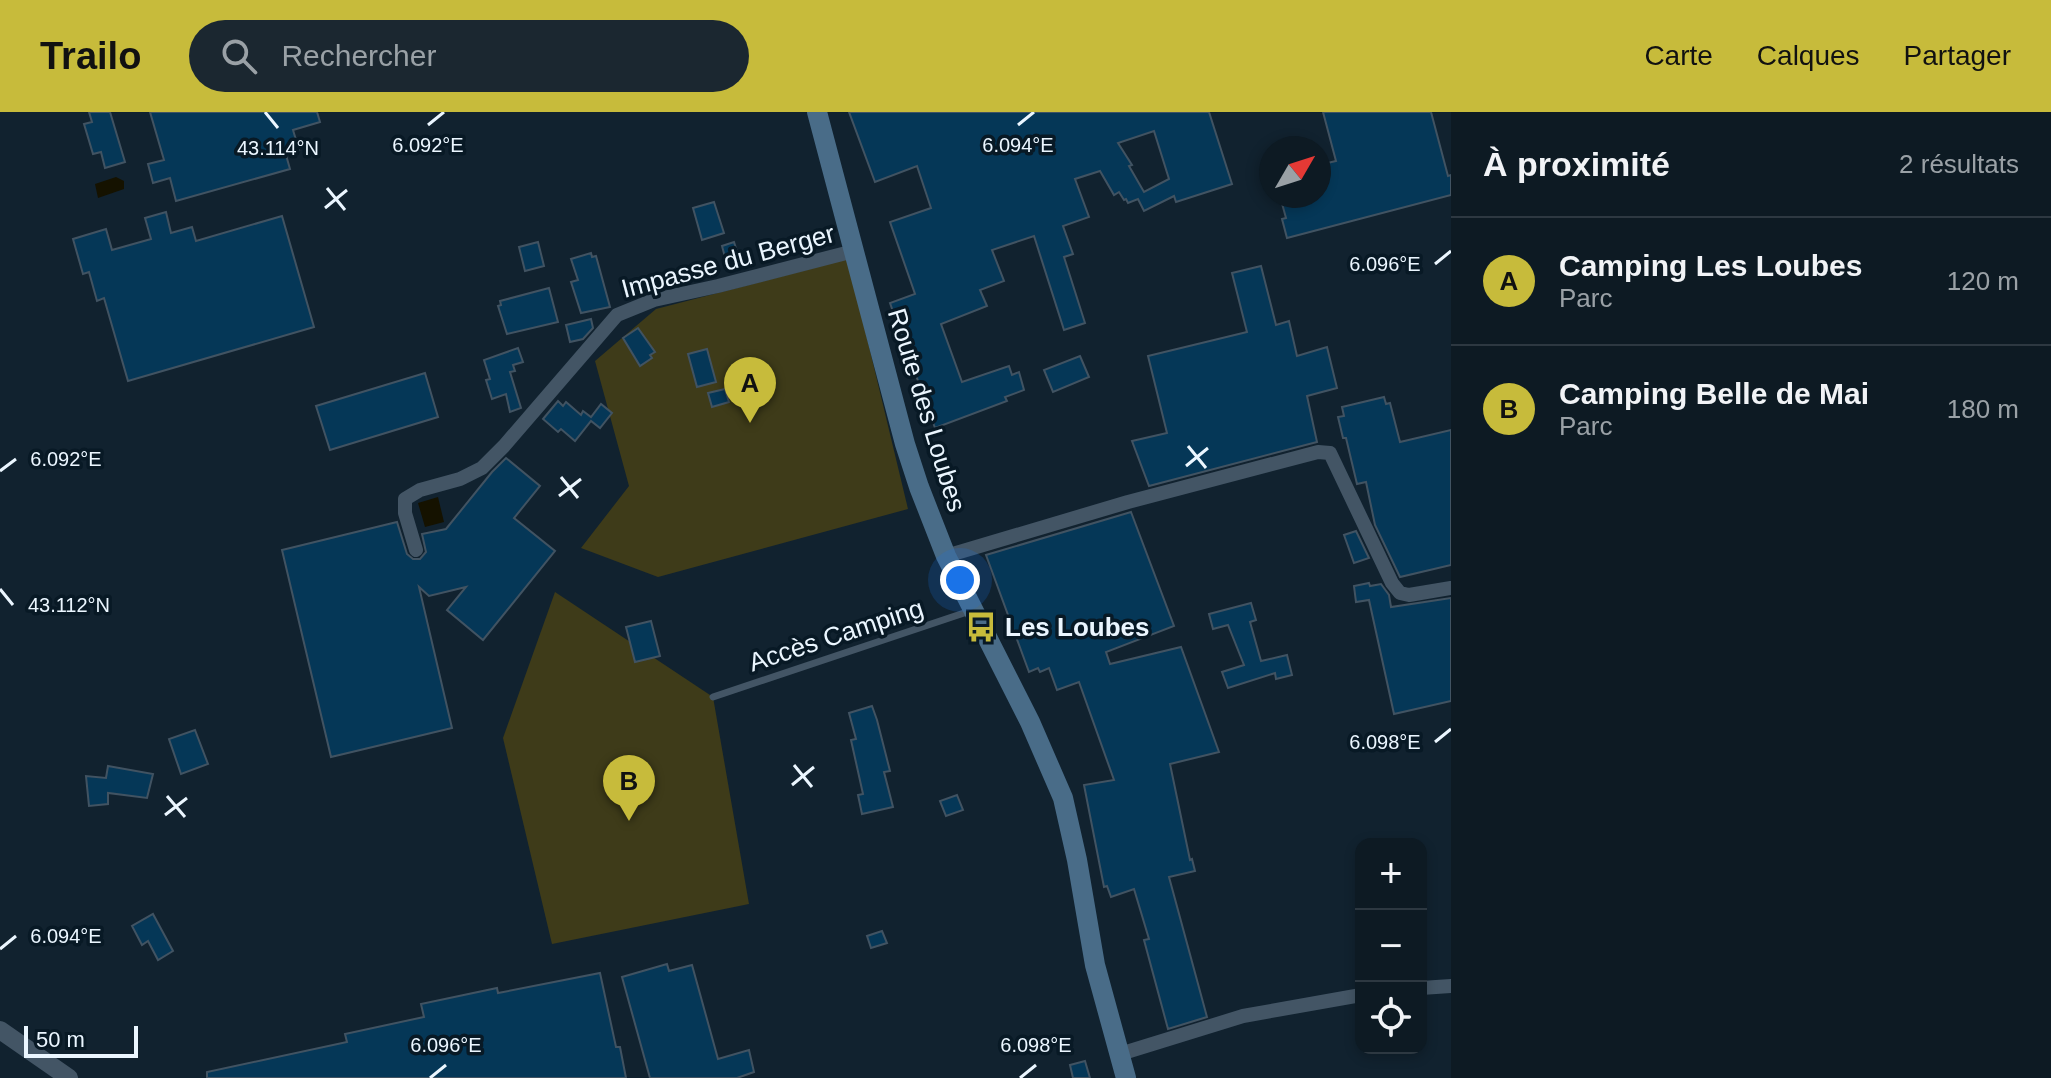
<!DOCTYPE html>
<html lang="fr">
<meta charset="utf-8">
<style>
body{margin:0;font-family:Arial,sans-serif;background:#1b2730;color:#f1f3f6}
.controls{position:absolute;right:24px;bottom:24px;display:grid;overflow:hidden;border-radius:16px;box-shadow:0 4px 12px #0003}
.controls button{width:72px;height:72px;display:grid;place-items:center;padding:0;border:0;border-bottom:2px solid #2d3841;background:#0d1a23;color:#f1f3f6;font:40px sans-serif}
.compass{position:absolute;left:1259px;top:24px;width:72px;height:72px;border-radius:50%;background:#0d1a23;box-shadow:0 4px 12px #0003;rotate:51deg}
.scale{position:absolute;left:24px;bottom:20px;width:114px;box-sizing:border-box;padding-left:8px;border:4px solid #ebf6ff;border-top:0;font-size:22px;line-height:28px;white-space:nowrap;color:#ebf6ff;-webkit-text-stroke:6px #081925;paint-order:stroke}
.you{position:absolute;left:960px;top:468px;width:28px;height:28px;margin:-20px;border:6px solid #fff;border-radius:50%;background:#1a73e8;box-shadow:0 0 0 12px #1a73e833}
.badge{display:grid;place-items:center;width:52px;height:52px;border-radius:50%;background:#c7bb3b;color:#111;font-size:26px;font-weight:700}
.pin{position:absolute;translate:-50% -66px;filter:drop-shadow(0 2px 4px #0008)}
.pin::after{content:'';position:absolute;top:42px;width:28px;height:24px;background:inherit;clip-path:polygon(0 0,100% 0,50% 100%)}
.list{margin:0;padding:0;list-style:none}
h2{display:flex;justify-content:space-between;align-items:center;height:104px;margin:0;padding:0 32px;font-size:34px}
h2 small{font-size:26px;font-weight:400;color:#9aa1a6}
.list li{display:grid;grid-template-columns:52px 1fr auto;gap:24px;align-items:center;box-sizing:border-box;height:128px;padding:0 32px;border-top:2px solid #2d3841}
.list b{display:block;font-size:30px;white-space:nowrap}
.list p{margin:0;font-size:26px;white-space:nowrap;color:#9aa1a6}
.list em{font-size:26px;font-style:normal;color:#9aa1a6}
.icon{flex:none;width:44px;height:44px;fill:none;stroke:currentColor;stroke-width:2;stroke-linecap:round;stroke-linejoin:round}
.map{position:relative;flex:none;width:1451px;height:966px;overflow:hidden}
header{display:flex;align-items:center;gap:48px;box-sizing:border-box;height:112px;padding:0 40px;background:#c7bb3b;color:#111}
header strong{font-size:38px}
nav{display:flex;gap:44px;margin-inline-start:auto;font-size:28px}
.search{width:560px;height:72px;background:#1b2730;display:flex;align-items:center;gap:20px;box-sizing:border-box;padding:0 28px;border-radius:44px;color:#9aa1a6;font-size:30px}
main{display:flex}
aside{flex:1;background:#0d1a23}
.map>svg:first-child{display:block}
.green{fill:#3e3b19}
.water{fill:#151200}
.building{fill:#053757;stroke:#415362;stroke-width:2;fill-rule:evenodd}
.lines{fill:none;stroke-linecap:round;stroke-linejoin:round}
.service{stroke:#435565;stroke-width:7}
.minor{stroke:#435565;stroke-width:14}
.tertiary{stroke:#435565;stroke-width:18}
.secondary{stroke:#496c88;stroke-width:20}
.ticks{fill:none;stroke:#ebf6ff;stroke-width:3}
.labels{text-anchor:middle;stroke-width:7;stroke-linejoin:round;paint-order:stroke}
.street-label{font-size:26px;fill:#ebf6ff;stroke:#081925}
.poi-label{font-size:26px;font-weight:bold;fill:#ebf6ff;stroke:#081925;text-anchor:start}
.ticks-label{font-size:20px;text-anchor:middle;fill:#ebf6ff;stroke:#081925;stroke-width:7;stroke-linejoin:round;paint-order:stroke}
</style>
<header>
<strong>Trailo</strong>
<div class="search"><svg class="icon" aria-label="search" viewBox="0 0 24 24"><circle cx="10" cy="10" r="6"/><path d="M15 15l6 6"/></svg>Rechercher</div>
<nav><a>Carte</a><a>Calques</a><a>Partager</a></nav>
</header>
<main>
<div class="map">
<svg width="1451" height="966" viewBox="0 0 1451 966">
<rect width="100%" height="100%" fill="#11222f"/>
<g class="green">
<path d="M848,147L908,397L658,465L581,436L629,374L595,249L656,197Z"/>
<path d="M555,480L713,585L749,792L552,832L503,626Z"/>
</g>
<g class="water">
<path d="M116,65L124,69V77L98,86L95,72Z"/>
<path d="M438,385L444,410L425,415L418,391Z"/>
</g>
<g class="building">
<path d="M89,0H110L125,50L105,56L101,40L93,42L84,12L92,10Z"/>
<path d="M150,0H317L320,10L293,18L299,38L286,43L290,57L176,89L170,66L153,71L148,52L164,48Z"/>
<path d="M849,0H1209L1232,72L1176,90L1174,84L1144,99L1138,87L1128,91L1126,87L1124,88L1119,80L1114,83L1100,59L1075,67L1089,105L1063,114L1073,142L1064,145L1085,211L1064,218L1034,124L992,138L1004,169L980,178L987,194L941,212L962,270L1009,254L1012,263L1019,260L1024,278L1005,285L1007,289L935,316L890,191L915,182L890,110L931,96L917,54L875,70ZM1154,19L1169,67L1144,80L1129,54L1132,53L1118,31Z"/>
<path d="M1323,0H1431L1448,64L1451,63V83L1287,126L1282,107L1286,106L1280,84H1319V53L1336,49Z"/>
<path d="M714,90L724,121L702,128L693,96Z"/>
<path d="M166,100L171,121L192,115L196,129L282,104L314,215L128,269L104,186L97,189L89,160L83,162L73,127L106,117L112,138L151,127L145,106Z"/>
<path d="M538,130L544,154L525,159L519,135Z"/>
<path d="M734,130L739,146L726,149L722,134Z"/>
<path d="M591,141L592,145L596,144L610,195L581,201L571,170L578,168L571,147Z"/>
<path d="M1261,154L1276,213L1289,209L1297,244L1327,235L1337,276L1307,284L1317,330L1149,374L1132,329L1167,321L1148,244L1247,220L1232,161Z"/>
<path d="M549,176L558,210L507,222L498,194L501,193L500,189Z"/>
<path d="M591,207L593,216L583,227L570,230L566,213Z"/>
<path d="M638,216L655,240L650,243L652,246L640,254L623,226Z"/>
<path d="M518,236L523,250L513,253L515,259L510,260L521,296L510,300L506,282L492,287L486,268L490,267L484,248Z"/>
<path d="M707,237L716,270L697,275L688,242Z"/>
<path d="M1080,244L1089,265L1053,280L1044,258Z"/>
<path d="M425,261L438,305L330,338L316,294Z"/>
<path d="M725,277L729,290L712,295L708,281Z"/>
<path d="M1384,285L1386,292L1390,291L1400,330L1451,318V453L1400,465L1375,413L1366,370L1357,372L1346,326H1343L1338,305L1344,304L1342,295Z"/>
<path d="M558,289L563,294L566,290L581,303L583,299L591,305L601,292L612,301L600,316L591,309L575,329L561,317L558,320L543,307Z"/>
<path d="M506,346L540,374L514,406L555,439L483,528L447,498L466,475L429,484L419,475L452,616L331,645L282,438L397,410L407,442L413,447H420L426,440L422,422L446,417L492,360Z"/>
<path d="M1131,400L1174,514L1106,540L1110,552L1181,535L1219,640L1170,652L1190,748L1192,747L1195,759L1169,765L1207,905L1168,917L1144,828L1149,827L1134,777L1111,785L1107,774L1104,775L1084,673L1114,668L1079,570L1057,578L1049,556L1040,560L1038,556L1029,560L986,443Z"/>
<path d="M1356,419L1369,446L1354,451L1344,423Z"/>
<path d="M1369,471L1370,474L1381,472L1389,483L1391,495L1451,486V589L1394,602L1369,488L1356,490L1354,474Z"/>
<path d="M1251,491L1256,508L1250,510L1261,549L1287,543L1292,563L1276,567L1275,561L1228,576L1222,560L1244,553L1228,513L1213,517L1209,502Z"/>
<path d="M651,509L660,544L635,550L626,515Z"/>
<path d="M872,594L877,608L890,659L884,660L893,695L862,702L858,683L863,682L851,628L856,627L849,601Z"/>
<path d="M195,618L208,652L181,662L169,627Z"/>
<path d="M108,654L153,662L147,686L108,681V692L89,694L86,664L106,666Z"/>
<path d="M957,683L963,698L946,704L940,689Z"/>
<path d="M153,802L173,839L158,848L148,829L142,833L132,814Z"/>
<path d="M882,819L887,831L871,836L867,824Z"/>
<path d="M667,852L669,859L692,853L718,947L749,938L754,960L737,966H650L622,865Z"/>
<path d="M600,861L616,935H620L626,966H207V960L347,930L345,922L424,905L421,892L497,876L498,881Z"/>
<path d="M1085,949L1090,966H1073L1070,953Z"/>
</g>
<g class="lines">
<path class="service" d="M713,585L970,499"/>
<g class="minor">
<path d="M416,438L405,401V387L420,378L460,367L482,356L504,334L617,203L654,188L718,174L854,139"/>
<path d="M946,444L1128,390L1318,340L1330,341L1392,471L1400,481L1409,483L1451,476"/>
<path d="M1421,876L1451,874"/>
<path d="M1120,942L1243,904L1361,883"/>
</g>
<path class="tertiary" d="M0,918L69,966"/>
<path class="secondary" d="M817,0L905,332L919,375L946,444L1030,610L1063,686L1077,748L1095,853L1126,966"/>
</g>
<path class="ticks" d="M265,0L278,16M428,13L444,0M1018,13L1034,0M327,76L345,98M325,96L347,78M1435,152L1451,139M1188,334L1206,356M1186,354L1208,336M0,359L16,347M561,365L578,386M559,384L581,367M0,477L13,493M1435,630L1451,617M794,653L812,675M792,673L814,655M167,684L185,705M165,703L187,686M0,837L16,824M430,966L446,953M1020,966L1036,953"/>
<defs>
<g id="bus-bare" transform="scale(2.4)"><path d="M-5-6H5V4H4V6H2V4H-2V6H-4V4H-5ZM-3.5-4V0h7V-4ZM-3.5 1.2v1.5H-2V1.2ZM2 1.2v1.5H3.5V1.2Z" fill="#c7bb3b" stroke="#081925" stroke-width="2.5" paint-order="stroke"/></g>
</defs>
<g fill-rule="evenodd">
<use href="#bus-bare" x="981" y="515"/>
</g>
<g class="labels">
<g class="street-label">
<text transform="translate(728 149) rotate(-15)" y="9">Impasse du Berger</text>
<text transform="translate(927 298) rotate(73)" y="9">Route des Loubes</text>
<text transform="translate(836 523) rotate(-18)" y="9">Accès Camping</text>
</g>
<g class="poi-label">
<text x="1005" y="524">Les Loubes</text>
</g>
</g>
<g class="ticks-label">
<text x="428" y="40">6.092°E</text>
<text x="1018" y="40">6.094°E</text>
<text x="278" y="43">43.114°N</text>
<text x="1385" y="159">6.096°E</text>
<text x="66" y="354">6.092°E</text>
<text x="69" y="500">43.112°N</text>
<text x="1385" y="637">6.098°E</text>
<text x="66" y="831">6.094°E</text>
<text x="446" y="940">6.096°E</text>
<text x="1036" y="940">6.098°E</text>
</g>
</svg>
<div class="controls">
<button>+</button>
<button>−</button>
<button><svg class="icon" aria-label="locate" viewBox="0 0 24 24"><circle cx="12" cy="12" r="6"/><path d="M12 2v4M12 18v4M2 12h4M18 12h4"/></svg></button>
</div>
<svg class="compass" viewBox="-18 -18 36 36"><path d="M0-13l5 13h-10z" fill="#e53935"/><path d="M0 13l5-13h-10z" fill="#9aa1a6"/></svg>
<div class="scale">50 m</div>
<div class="you"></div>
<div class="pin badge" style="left:750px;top:311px">A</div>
<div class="pin badge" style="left:629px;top:709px">B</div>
</div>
<aside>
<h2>À proximité<small>2 résultats</small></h2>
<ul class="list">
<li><span class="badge">A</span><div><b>Camping Les Loubes</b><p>Parc</p></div><em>120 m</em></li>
<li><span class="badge">B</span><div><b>Camping Belle de Mai</b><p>Parc</p></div><em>180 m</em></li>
</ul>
</aside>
</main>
